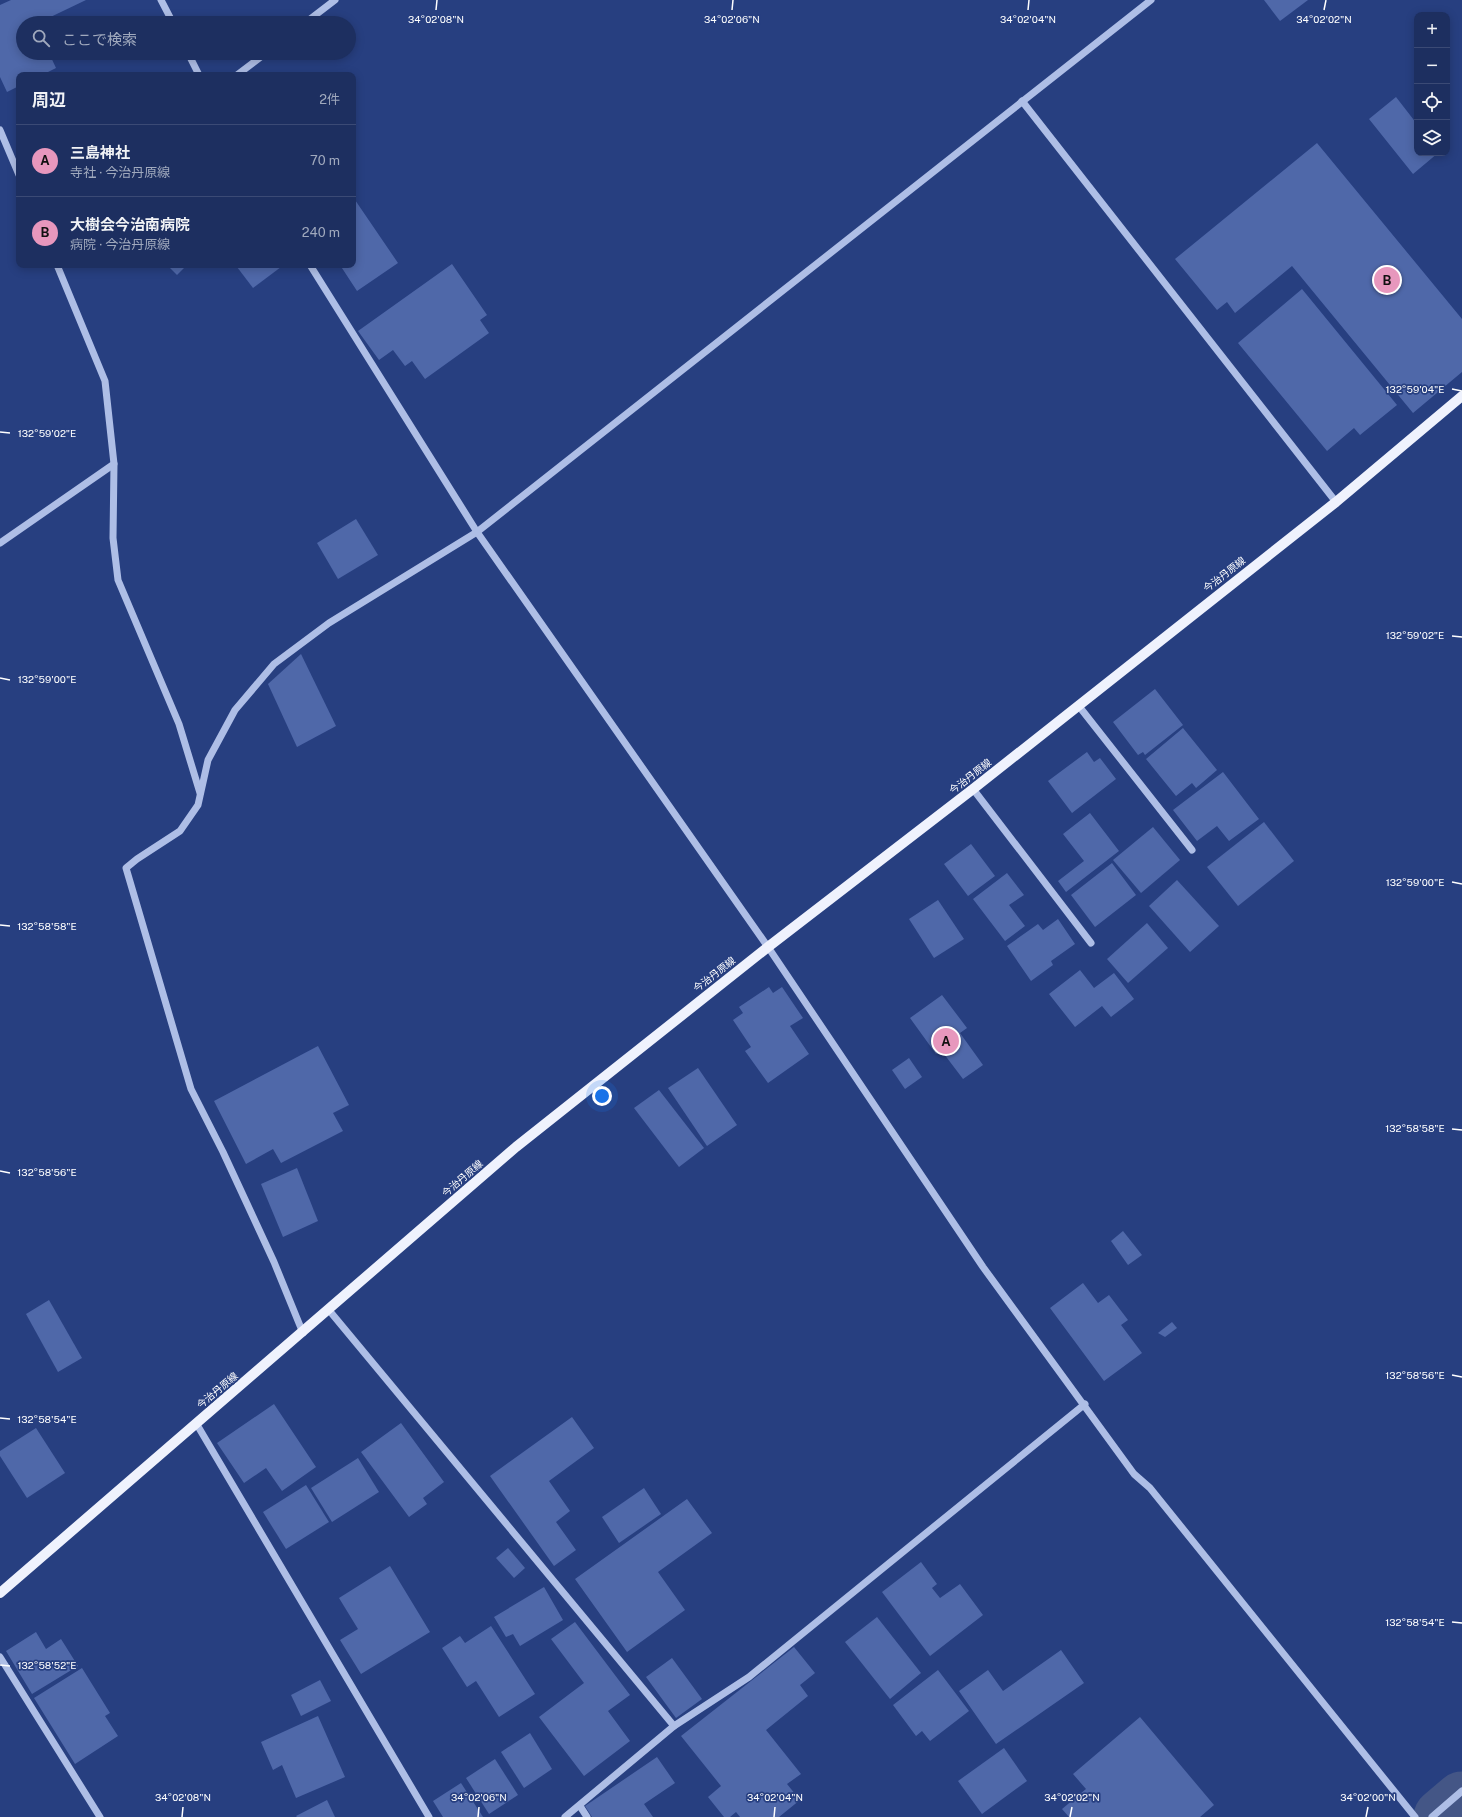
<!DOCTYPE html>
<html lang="ja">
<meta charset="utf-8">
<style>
body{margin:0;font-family:"Public Sans","Noto Sans JP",sans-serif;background:#253766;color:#f1f3f6}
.controls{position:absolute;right:12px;top:12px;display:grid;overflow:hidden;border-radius:8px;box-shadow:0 2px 10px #0003}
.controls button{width:36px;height:36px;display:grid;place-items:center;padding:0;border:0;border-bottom:1px solid #3b4a75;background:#1d2f60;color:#f1f3f6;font:20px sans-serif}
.you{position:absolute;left:602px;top:1096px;width:14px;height:14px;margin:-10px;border:3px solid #fff;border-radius:50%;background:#1a73e8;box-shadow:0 0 0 6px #1a73e833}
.badge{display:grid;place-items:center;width:26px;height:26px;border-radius:50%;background:#e797bd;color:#111;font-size:13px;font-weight:700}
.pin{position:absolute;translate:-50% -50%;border:2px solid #fff;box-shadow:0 1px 4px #0006}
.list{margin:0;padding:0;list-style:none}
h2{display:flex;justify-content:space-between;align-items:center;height:52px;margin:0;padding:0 16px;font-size:17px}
h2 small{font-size:13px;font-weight:400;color:#a0a9bd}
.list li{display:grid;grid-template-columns:26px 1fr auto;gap:12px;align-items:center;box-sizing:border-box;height:72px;padding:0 16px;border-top:1px solid #3b4a75}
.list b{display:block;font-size:15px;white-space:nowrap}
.list p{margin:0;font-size:13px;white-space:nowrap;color:#a0a9bd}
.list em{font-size:13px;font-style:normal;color:#a0a9bd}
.icon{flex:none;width:22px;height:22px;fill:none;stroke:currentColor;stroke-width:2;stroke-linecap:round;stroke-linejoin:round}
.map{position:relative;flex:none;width:1462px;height:1817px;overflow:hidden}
.search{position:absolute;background:#1d2f60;box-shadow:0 2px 10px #0003;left:16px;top:16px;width:340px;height:44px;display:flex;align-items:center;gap:10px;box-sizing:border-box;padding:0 14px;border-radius:22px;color:#a0a9bd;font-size:15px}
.panel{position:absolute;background:#1d2f60;box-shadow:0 2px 10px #0003;left:16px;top:72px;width:340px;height:196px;border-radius:8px}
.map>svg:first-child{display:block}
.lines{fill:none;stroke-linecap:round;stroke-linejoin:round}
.river{stroke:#445686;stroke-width:57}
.building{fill:#4f68a9}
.minor{stroke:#aebee6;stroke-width:7}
.major{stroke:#eff2fd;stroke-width:10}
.ticks{fill:none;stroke:#fff;stroke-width:1.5}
.labels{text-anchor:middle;stroke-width:3.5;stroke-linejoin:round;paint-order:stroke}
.street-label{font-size:10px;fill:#fff;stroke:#273f80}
.ticks-label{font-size:10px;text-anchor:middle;fill:#fff;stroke:#273f80;stroke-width:3.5;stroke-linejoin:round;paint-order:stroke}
</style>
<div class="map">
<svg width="1462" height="1817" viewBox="0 0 1462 1817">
<rect width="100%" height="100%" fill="#273f80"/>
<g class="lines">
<path class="river" d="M1442,1817L1462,1800"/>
</g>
<g class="building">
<path d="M11,0H86L38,23H23V53H49L56,68L42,75H19V86L7,92L0,77V5Z"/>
<path d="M1264,0H1308L1280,21Z"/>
<path d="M1396,97L1417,124V153H1438L1413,174L1369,119Z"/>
<path d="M1317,143L1462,319V372L1413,413L1292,266L1235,313L1227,302L1217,310L1175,259Z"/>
<path d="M353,197L398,263L357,291L340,265H353Z"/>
<path d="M452,264L487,315L480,320L489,333L425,379L412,361L405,366L393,350L379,360L358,331Z"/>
<path d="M167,265H187L177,275Z"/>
<path d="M240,265H279L281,267L253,288L237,267Z"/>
<path d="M1302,289L1397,405L1360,435L1354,428L1327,451L1238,343Z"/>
<path d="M356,519L378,555L338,579L317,543Z"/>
<path d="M301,654L336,726L297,747L268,684Z"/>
<path d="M1155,689L1183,725L1145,755L1143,752L1138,755L1113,722Z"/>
<path d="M1183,728L1217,770L1196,788L1192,783L1176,796L1146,759Z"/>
<path d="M1087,752L1094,762L1100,758L1116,779L1072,813L1048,781Z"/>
<path d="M1223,772L1259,819L1229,841L1217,826L1197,841L1173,810Z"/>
<path d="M1090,813L1119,851L1066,892L1058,881L1084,861L1063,834Z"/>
<path d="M1264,822L1294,861L1238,906L1207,867Z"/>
<path d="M1153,827L1180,860L1141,893L1113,860Z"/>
<path d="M971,844L995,876L968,896L944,864Z"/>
<path d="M1112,863L1136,895L1095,927L1071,895Z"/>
<path d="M1007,873L1024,895L1009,905L1025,926L1005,941L973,899Z"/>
<path d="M1177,880L1219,926L1190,952L1149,906Z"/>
<path d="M938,900L964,939L934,958L909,919Z"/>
<path d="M1058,919L1075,944L1051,961L1053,965L1031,981L1007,946L1038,924L1043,930Z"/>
<path d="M1147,923L1168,948L1128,983L1107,959Z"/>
<path d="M1080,970L1094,988L1114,973L1134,999L1111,1017L1102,1006L1075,1027L1049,994Z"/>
<path d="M769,987L773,993L782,987L803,1018L790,1026L809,1054L768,1083L745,1051L751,1047L733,1020L743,1013L739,1007Z"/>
<path d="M942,995L967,1028L960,1033L983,1065L963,1079L941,1050L936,1054L910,1018Z"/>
<path d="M318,1046L349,1105L333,1113L343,1131L281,1163L273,1149L246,1164L214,1101Z"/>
<path d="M909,1058L922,1077L905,1089L892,1070Z"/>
<path d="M698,1068L737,1125L707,1146L668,1088Z"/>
<path d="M659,1090L704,1148L679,1167L634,1108Z"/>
<path d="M297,1168L318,1221L283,1237L261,1184Z"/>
<path d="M1123,1231L1142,1255L1128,1265L1111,1241Z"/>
<path d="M1083,1283L1098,1303L1109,1295L1128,1320L1121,1325L1142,1353L1104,1381L1050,1308Z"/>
<path d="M49,1300L82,1358L58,1372L26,1314Z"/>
<path d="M1172,1322L1177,1328L1165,1337L1158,1333Z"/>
<path d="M274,1404L316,1467L282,1491L266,1468L244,1483L217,1443Z"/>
<path d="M572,1417L594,1448L549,1481L570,1511L556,1522L576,1550L554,1566L490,1476Z"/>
<path d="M401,1423L444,1482L423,1498L427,1504L409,1517L361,1452Z"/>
<path d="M36,1428L65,1473L27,1498L0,1456V1451Z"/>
<path d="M358,1458L379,1492L332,1522L311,1488Z"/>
<path d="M306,1485L329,1522L286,1549L263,1512Z"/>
<path d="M644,1488L661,1514L619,1543L602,1517Z"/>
<path d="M687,1499L712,1533L658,1572L685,1610L627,1652L575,1579Z"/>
<path d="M508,1548L525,1568L514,1578L496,1558Z"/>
<path d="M921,1562L937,1584L932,1588L940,1598L960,1584L983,1615L930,1656L882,1592Z"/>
<path d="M390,1566L430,1632L361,1674L340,1640L358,1629L339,1598Z"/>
<path d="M544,1587L563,1620L520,1646L513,1634L506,1637L494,1617Z"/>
<path d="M877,1617L921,1673L890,1699L845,1642Z"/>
<path d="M575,1622L630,1695L608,1711L630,1741L584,1776L539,1717L584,1683L551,1639Z"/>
<path d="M491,1626L535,1694L499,1717L476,1681L467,1687L442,1648L460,1636L465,1643Z"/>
<path d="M36,1632L46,1649L61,1639L78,1666L32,1694L6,1651Z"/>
<path d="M794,1647L815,1673L800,1685L808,1696L766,1730L801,1774L787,1784L800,1800L779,1817H740L736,1812L730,1817H724L708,1797L721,1786L681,1736Z"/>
<path d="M1061,1650L1084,1683L996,1744L959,1691L988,1670L1003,1691Z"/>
<path d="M672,1658L702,1699L676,1718L646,1677Z"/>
<path d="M82,1668L110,1713L105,1716L118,1736L75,1764L34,1698Z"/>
<path d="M938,1670L969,1711L930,1741L922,1731L916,1736L893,1705Z"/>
<path d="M320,1680L331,1701L301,1716L291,1695Z"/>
<path d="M318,1716L345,1777L296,1798L282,1765L273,1770L261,1742Z"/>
<path d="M1140,1717L1214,1805L1200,1817H1069L1062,1809L1086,1789L1073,1774Z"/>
<path d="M530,1733L552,1769L524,1788L501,1752Z"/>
<path d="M1004,1748L1027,1781L982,1814L958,1781Z"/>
<path d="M657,1757L675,1783L644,1804L653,1817H592L585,1806Z"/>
<path d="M495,1759L518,1795L489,1814L466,1778Z"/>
<path d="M461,1783L483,1817H443L433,1801Z"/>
<path d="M327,1800L335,1817H297L296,1816Z"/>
</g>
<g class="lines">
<g class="minor">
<path d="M161,0L173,23"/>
<path d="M305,23L335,0"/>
<path d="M188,53L199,75"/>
<path d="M237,75L266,53"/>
<path d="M1022,101L1336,502"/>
<path d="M0,130L19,175"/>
<path d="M310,265L477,532L768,947L983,1267L1134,1474L1150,1488L1415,1817"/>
<path d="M114,464L113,538L118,580L179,724L200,793"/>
<path d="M0,543L114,464L105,381L57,265"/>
<path d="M1078,705L1192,850"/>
<path d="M973,789L1091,943"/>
<path d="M328,1309L674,1726L565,1817"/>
<path d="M303,1333L274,1262L223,1152L191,1089L126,868L137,859L180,831L198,805L208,760L235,710L274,664L329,623L477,532L1151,0"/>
<path d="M196,1423L429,1817"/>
<path d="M0,1657L100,1817"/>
<path d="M674,1726L749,1677L1085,1404"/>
<path d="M580,1806L587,1817"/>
<path d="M1432,1817L1462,1791"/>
</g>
<path class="major" d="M0,1593L516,1147L768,947L973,789L1336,502L1462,396"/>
</g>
<path class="ticks" d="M436,10L437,0M732,10L733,0M1028,10L1029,0M1324,10L1326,0M1452,389L1462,391M0,432L10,433M1452,636L1462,637M0,678L10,680M1452,882L1462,884M0,925L10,926M1452,1129L1462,1130M0,1171L10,1173M1452,1375L1462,1377M0,1418L10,1419M1452,1622L1462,1623M0,1665L10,1666M182,1817L183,1807M478,1817L479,1807M774,1817L775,1807M1070,1817L1072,1807M1366,1817L1368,1807"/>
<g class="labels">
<g class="street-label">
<text transform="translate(1224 574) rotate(-38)" y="4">今治丹原線</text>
<text transform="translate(970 776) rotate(-38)" y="4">今治丹原線</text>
<text transform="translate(714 974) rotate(-38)" y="4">今治丹原線</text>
<text transform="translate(462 1178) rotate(-41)" y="4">今治丹原線</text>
<text transform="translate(217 1390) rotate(-40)" y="4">今治丹原線</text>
</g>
</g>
<g class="ticks-label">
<text x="436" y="23">34°02'08"N</text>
<text x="732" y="23">34°02'06"N</text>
<text x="1028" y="23">34°02'04"N</text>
<text x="1324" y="23">34°02'02"N</text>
<text x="1415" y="393">132°59'04"E</text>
<text x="47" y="437">132°59'02"E</text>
<text x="1415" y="639">132°59'02"E</text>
<text x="47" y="683">132°59'00"E</text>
<text x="1415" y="886">132°59'00"E</text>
<text x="47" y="930">132°58'58"E</text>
<text x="1415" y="1132">132°58'58"E</text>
<text x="47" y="1176">132°58'56"E</text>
<text x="1415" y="1379">132°58'56"E</text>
<text x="47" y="1423">132°58'54"E</text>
<text x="1415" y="1626">132°58'54"E</text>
<text x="47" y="1669">132°58'52"E</text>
<text x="183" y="1801">34°02'08"N</text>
<text x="479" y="1801">34°02'06"N</text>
<text x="775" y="1801">34°02'04"N</text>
<text x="1072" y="1801">34°02'02"N</text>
<text x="1368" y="1801">34°02'00"N</text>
</g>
</svg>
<div class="controls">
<button>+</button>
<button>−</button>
<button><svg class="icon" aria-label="locate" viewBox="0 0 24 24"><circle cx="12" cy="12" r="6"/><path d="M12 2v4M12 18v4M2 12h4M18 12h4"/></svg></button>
<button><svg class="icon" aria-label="layers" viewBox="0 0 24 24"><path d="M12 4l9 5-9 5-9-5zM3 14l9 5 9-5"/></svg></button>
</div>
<div class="you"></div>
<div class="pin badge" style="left:946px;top:1041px">A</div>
<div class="pin badge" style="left:1387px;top:280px">B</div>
<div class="search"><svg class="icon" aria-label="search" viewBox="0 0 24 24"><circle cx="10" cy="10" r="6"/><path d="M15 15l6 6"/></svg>ここで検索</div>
<section class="panel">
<h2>周辺<small>2件</small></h2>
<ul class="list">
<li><span class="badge">A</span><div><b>三島神社</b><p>寺社 · 今治丹原線</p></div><em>70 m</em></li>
<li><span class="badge">B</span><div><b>大樹会今治南病院</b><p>病院 · 今治丹原線</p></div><em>240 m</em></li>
</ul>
</section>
</div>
